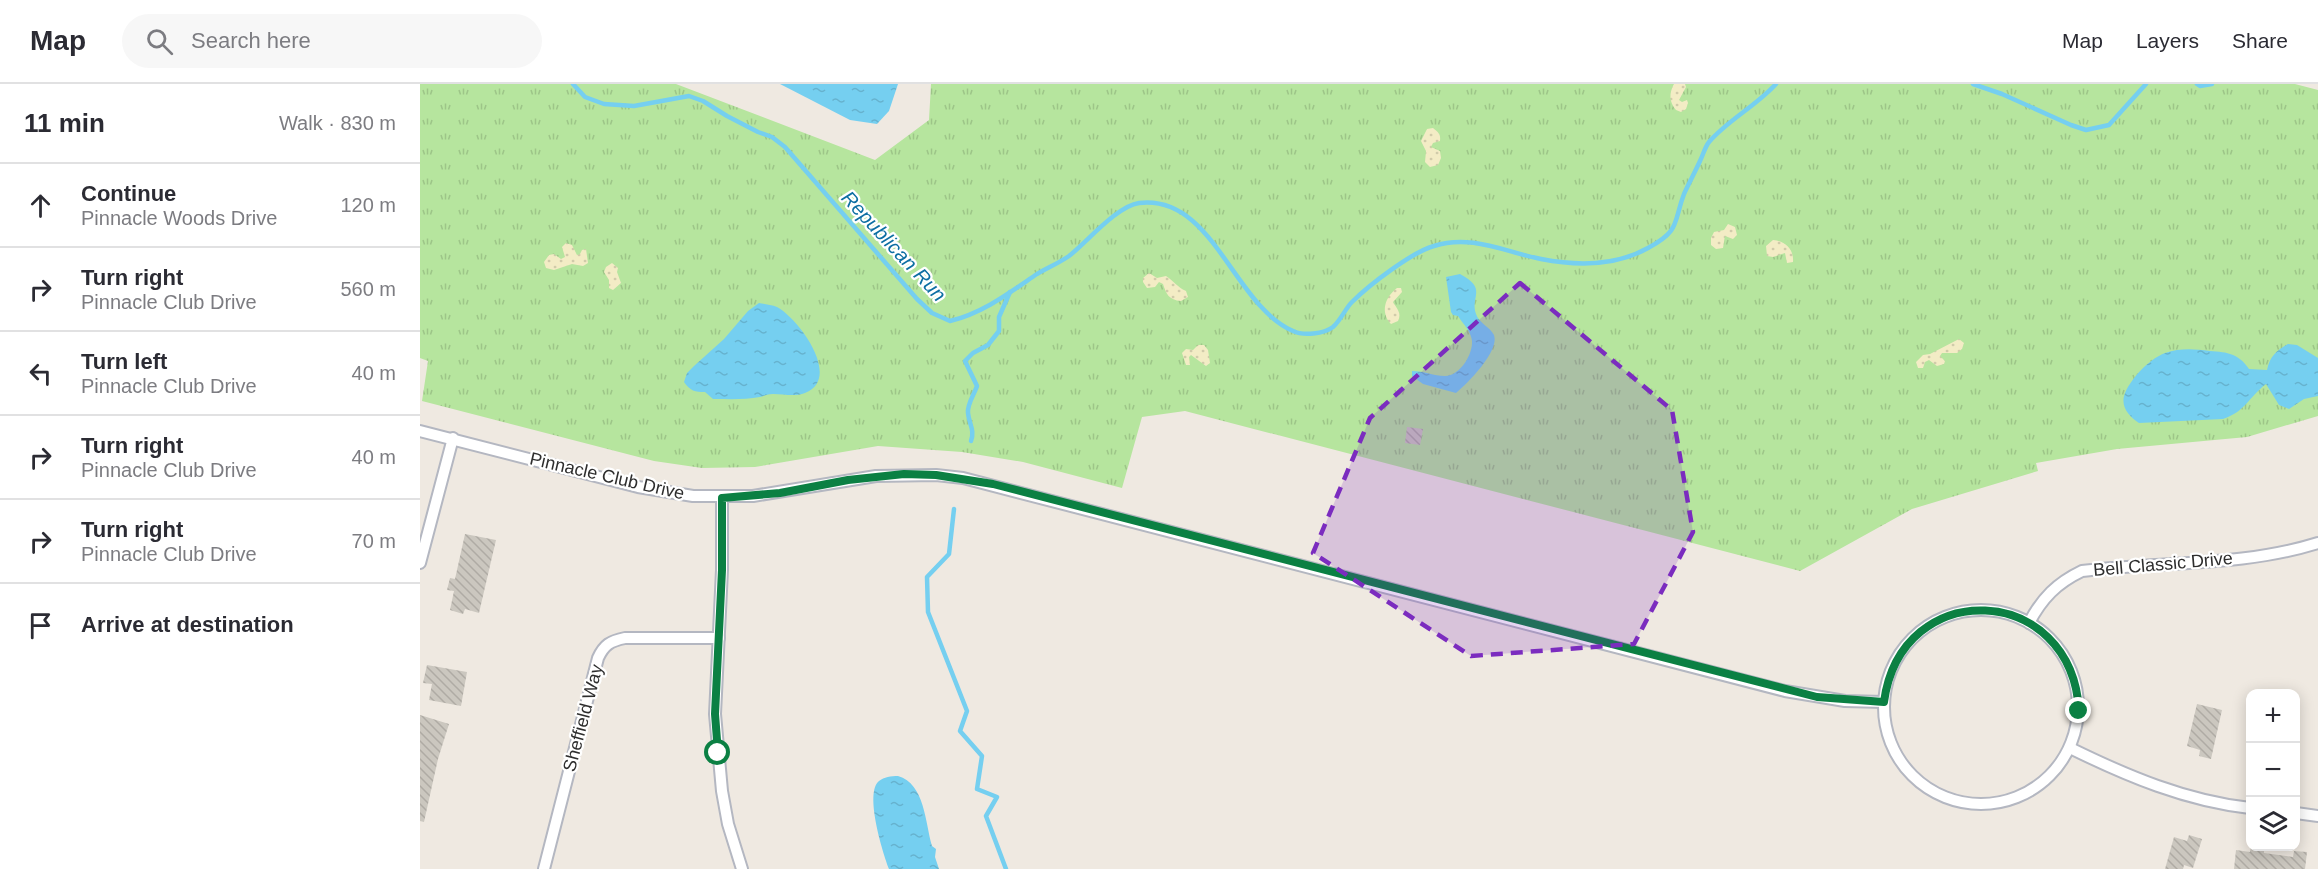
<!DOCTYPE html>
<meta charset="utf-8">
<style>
body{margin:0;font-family:Arial,sans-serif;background:#f7f7f7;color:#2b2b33}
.controls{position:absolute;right:18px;bottom:18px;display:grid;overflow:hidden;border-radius:12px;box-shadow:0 3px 15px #0003}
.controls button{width:54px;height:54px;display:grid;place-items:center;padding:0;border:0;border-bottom:2px solid #e1e1e2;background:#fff;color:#2b2b33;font:30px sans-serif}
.stop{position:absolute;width:18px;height:18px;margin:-14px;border:4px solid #0b8043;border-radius:50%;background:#fff}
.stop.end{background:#0b8043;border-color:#fff;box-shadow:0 2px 6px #0008}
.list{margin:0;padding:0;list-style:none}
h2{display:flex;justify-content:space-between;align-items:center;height:78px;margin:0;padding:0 24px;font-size:26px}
h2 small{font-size:20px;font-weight:400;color:#7c7c81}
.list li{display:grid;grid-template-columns:39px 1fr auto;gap:18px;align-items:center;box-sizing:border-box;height:84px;padding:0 24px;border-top:2px solid #e1e1e2}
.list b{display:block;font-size:22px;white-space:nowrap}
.list p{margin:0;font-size:20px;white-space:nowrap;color:#7c7c81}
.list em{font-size:20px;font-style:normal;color:#7c7c81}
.icon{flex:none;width:33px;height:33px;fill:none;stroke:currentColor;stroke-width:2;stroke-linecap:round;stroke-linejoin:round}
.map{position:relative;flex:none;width:1898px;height:785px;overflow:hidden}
header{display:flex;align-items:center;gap:36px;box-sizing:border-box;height:84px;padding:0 30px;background:#fff;border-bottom:2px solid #e1e1e2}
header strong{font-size:28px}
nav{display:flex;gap:33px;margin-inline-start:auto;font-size:21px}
.search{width:420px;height:54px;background:#f7f7f7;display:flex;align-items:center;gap:15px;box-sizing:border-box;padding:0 21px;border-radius:33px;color:#7c7c81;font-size:22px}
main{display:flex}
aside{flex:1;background:#fff}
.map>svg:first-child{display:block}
.grass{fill:url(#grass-tufts)}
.sand{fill:url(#sand-dots)}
.water{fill:url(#water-ripples)}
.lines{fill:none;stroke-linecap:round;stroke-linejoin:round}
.stream{stroke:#75cff0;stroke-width:4.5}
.building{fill:url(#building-back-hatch)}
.minor-casing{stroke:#b4b7c1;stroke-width:14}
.minor{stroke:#fff;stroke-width:10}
.route{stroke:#0b8043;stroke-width:8}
.marked{fill:#7b2cbf;fill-opacity:0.2;stroke:#7b2cbf;stroke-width:4.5;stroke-dasharray:12 8;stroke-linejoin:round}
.labels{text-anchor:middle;stroke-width:4.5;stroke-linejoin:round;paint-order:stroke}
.street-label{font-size:18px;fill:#2e2e2e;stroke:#fff}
.water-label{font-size:20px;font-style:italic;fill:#0d6fa3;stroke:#fff}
</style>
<header>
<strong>Map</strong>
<div class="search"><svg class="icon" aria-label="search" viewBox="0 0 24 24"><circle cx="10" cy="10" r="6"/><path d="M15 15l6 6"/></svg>Search here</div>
<nav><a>Map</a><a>Layers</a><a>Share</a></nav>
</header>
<main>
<aside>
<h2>11 min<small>Walk · 830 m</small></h2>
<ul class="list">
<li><svg class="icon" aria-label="ahead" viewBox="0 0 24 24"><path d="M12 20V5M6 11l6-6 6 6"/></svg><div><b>Continue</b><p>Pinnacle Woods Drive</p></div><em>120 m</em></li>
<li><svg class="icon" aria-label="right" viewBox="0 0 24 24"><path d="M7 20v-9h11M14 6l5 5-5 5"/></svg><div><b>Turn right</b><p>Pinnacle Club Drive</p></div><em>560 m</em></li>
<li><svg class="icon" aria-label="left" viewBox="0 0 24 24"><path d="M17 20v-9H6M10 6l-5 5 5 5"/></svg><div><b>Turn left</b><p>Pinnacle Club Drive</p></div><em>40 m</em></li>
<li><svg class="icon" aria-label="right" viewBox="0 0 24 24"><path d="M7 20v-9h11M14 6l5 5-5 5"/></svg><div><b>Turn right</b><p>Pinnacle Club Drive</p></div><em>40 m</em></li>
<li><svg class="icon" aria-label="right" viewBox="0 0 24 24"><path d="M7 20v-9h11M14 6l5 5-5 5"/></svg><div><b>Turn right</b><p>Pinnacle Club Drive</p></div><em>70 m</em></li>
<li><svg class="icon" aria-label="arrive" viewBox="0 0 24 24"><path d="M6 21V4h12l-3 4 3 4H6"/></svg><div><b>Arrive at destination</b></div></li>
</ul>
</aside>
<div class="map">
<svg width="1898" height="785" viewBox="0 0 1898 785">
<defs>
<pattern id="grass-tufts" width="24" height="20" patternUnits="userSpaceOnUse" patternTransform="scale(1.5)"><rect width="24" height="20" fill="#b6e59e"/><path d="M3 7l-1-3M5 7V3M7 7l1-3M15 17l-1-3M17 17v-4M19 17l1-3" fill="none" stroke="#9dc588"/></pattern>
<pattern id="sand-dots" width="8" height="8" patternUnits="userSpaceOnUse" patternTransform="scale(1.5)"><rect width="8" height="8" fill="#f3ecc5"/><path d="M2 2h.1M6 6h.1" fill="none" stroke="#d1cbaa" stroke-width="1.8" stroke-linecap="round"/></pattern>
<pattern id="water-ripples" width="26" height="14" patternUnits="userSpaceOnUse" patternTransform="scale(1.5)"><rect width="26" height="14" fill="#75cff0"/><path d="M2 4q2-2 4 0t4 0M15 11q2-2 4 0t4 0" fill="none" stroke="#66b2ce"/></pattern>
<pattern id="building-back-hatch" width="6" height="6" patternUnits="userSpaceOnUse" patternTransform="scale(1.5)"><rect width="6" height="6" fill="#cbc7bf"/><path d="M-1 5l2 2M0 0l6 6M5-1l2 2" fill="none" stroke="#afaba4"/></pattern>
</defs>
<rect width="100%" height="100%" fill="#efe9e1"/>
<path class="grass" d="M0,0H256L455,76L509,36L511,0H1875L1898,6V332L1827,353L1697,365L1616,379L1618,387L1492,425L1380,487L765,327L722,333L702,404L603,378L542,368L458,362L335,383L282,384L234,377L2,317L8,277L0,274Z"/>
<g class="sand">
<path d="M1254,0H1265L1266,3L1259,16L1262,18L1267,16L1268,19L1266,25L1261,28L1256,26C1249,18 1249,9 1254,0Z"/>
<path d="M1013,44C1018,48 1021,50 1020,57L1013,59L1011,63L1020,67L1021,74L1018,81L1010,83L1005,78L1006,67L1001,57L1007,45Z"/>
<path d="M1308,140L1315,143L1317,151L1313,155L1305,152L1303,164L1296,165L1291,161V154L1294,148L1304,146Z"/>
<path d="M1353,156C1365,157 1374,165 1373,178L1367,179L1365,169L1353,173L1347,172L1346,162Z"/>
<path d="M146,159L152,161L157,171L160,170L162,166L166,165L168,179L163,182L152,180L134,186L126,184L124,178L129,171L134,170L141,175L145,173L142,163Z"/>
<path d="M192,179L198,184L197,188L201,199L193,206L189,204V196L184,188L186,183Z"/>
<path d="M729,189L737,194L746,192C754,197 757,203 766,207L768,213L761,217C749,216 746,210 743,200L739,198L735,203L727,204L723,198V194Z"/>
<path d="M977,204H981L982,208L973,218C977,225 982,229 978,237L971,240C960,228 965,213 977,204Z"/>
<path d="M1539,255L1544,259L1542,265L1537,269H1522L1520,272L1525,277L1524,280L1517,282L1509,276L1505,278L1503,284H1498L1496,278L1503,271L1510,270Z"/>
<path d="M778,261H784L788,266L790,279L786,282L771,271L769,273L770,281H766L762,269L766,265L773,266Z"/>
</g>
<g class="water">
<path d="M360,0H478L469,27L457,40L430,36Z"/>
<path d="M1040,190C1068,205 1050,212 1056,230C1059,239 1070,243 1074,251C1080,267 1047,300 1036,309L1003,300L992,292V287C1004,287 1014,292 1025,292C1040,292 1053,270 1052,257C1051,247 1043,240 1038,232L1033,231L1031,228L1026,193Z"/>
<path d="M339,219C345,220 352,221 357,223C378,234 423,294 385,309C375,313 364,310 353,310C348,310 344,312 340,313C325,316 308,315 293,315L285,308C275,308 270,307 264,298L267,289L274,282L304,255L328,227Z"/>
<path d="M1868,260L1877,261L1898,274V312L1884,315L1869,325L1859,321L1846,300C1828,314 1826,327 1803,335L1719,339C1710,333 1701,324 1704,312C1709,296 1729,275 1745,269C1760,264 1774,265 1790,267C1808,268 1819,270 1829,285L1847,286C1850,272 1856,267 1868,260Z"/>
<path d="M478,692C505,700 505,738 512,762L516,765L515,773L519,785H469C463,769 444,709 459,697C464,693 471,692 478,692Z"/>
</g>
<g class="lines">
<g class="stream">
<path d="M153,0L165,13L184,20L214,22L269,12L283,17L307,32L338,48L352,53L365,63L497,215L512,229L530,237C563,229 589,209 617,190C627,184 639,179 649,172C667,158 697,122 719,119C793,110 813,221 873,247C883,252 904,250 913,243C921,236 925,225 932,218C949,201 992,168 1014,162C1051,150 1085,168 1121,175C1157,182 1196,182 1228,164C1261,146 1253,139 1264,110C1269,99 1275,88 1280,77C1283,71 1285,63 1289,58C1308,36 1336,22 1356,0"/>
<path d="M1553,0L1582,10L1651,41L1666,46L1689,41L1726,0"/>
<path d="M1777,0L1780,2L1792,0"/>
<path d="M551,357C555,346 549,340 548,329C547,320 554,311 557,302L545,277L553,269L568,261L579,247V233L590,208"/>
<path d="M534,425L529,470L507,493L508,528L547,627L540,647L562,672L557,705L577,713L566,732L586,785"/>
</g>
</g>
<g class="building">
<path d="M987,343L1003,345L1000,361L985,359Z"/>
<path d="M45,450L76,456L59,529L45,525L43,530L30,526L34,507L27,506L30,494L35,495Z"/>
<path d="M7,581L47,588L41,622L9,616L12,600L3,599Z"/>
<path d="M1777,620L1802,626L1791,675L1779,672L1780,666L1767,662Z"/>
<path d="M0,631L29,640L18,675L4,738L0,737Z"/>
<path d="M1769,751L1782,755L1773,784L1764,781L1763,785H1745L1754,753L1767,757Z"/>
<path d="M1831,762L1844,764V769L1873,773L1874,767L1887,768L1885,785H1814L1816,766L1830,768Z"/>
</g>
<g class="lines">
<g class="minor-casing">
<g id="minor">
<path d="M0,347L218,403L273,412H333L456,392L516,391L543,394L1365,607L1425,617L1464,618"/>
<path d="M302,414V486L295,630L302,707L308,740L322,785"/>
<path d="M0,479L33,354"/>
<circle cx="1561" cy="623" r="97"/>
<path d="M1609,539C1622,514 1637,499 1662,487C1740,477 1822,483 1898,459"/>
<path d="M1650,664C1707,692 1766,717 1830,724"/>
<path d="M1876,729L1898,732"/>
<path d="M124,785L178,574C184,561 190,557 205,554H299"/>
</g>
</g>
<use href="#minor" class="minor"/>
</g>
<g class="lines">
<path class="route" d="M298,669L295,630L302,486V414L360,409L428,396L484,390L516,391L573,400L1397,613L1464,618C1481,491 1652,498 1659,627"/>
</g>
<path class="marked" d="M1100,199L1252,326L1273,448L1214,560L1051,572L893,469L950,334Z"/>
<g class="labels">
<g class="street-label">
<text transform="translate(187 392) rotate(13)" y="6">Pinnacle Club Drive</text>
<text transform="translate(1743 480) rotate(-5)" y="6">Bell Classic Drive</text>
<text transform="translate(163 634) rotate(-75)" y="6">Sheffield Way</text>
</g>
<g class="water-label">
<text transform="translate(474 162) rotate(47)" y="7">Republican Run</text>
</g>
</g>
</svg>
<div class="controls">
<button>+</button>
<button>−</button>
<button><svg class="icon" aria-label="layers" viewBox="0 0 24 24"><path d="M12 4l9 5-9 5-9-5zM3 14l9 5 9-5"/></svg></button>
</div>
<div class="stop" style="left:298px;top:669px"></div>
<div class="stop end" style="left:1659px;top:627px"></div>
</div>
</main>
